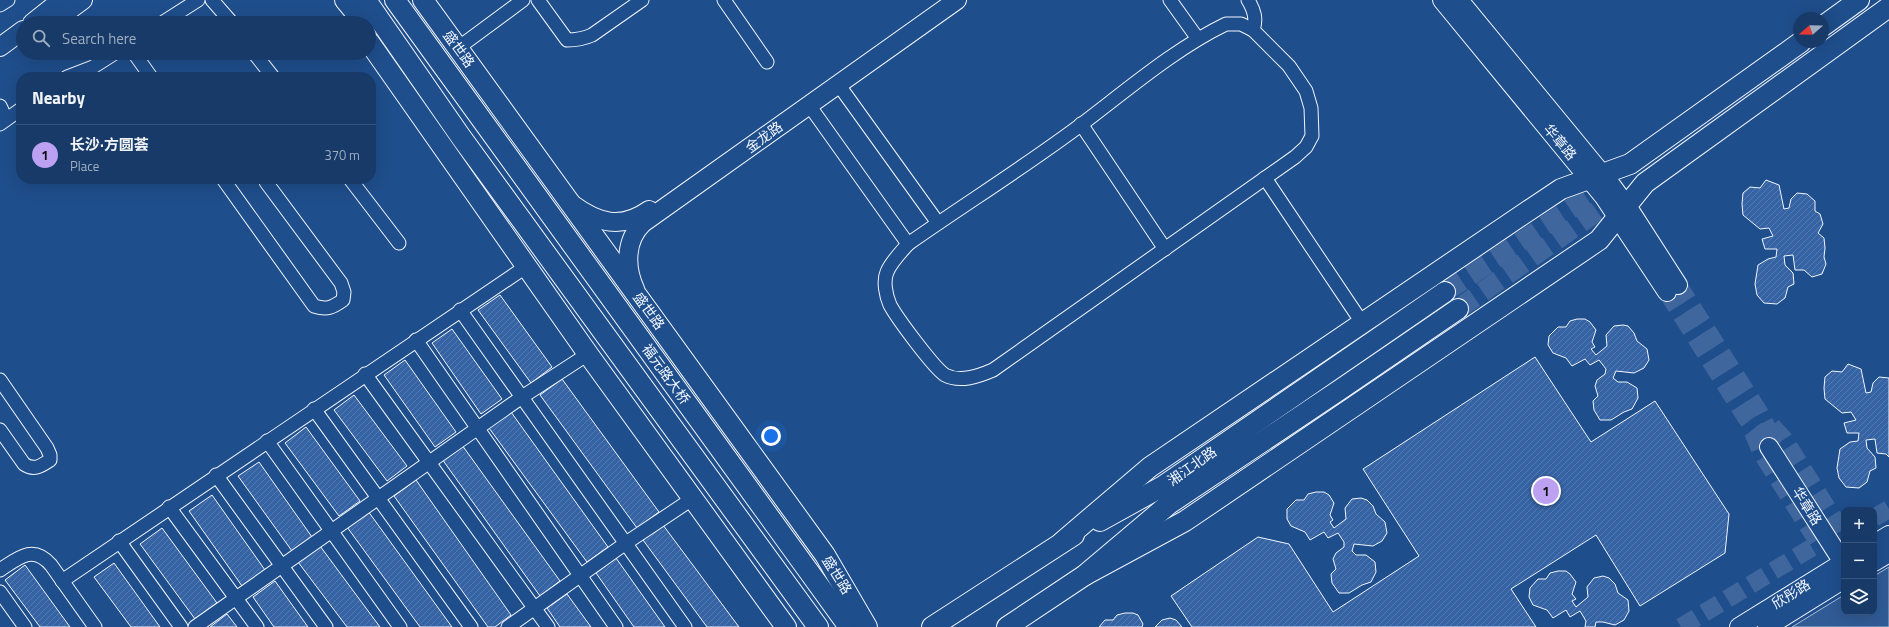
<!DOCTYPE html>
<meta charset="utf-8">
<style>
body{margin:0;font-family:"Titillium Web","Noto Sans SC",sans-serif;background:#20416f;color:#f1f3f6}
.controls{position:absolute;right:12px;bottom:12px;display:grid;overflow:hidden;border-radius:8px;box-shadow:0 4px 16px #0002}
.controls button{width:36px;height:36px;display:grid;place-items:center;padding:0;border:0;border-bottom:1px solid #36547d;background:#173a69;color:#f1f3f6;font:20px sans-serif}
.compass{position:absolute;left:1793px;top:12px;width:36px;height:36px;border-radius:50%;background:#173a69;box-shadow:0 4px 16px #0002;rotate:250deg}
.you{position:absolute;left:771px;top:436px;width:14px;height:14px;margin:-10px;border:3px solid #fff;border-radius:50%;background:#1a73e8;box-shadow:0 0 0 6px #1a73e833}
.badge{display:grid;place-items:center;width:26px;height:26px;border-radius:50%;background:#bca0f2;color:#111;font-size:13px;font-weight:700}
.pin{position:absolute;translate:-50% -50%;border:2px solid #fff;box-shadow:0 1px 4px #0006}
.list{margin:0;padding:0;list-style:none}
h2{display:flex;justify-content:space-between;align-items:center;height:52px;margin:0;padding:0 16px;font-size:17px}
h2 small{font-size:13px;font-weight:400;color:#9eadc0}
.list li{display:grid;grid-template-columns:26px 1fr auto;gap:12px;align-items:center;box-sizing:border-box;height:60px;padding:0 16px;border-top:1px solid #36547d}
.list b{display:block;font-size:15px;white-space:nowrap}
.list p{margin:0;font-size:13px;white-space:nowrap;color:#9eadc0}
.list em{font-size:13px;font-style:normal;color:#9eadc0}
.icon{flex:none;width:22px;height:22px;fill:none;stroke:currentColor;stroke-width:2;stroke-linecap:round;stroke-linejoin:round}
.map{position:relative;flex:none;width:1889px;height:627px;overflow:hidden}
.search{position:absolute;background:#173a69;box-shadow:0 4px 16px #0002;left:16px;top:16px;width:360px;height:44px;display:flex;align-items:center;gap:10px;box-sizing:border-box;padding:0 14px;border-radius:22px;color:#9eadc0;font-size:15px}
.panel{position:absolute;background:#173a69;box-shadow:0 4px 16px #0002;left:16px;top:72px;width:360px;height:112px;border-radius:16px}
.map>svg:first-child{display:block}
.built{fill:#305b95;stroke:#a8bbd7}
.building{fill:url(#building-hatch);stroke:#f2f6ff}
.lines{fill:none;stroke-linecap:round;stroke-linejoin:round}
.secondary-tunnel{stroke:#3f679d;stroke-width:18;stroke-dasharray:18 9;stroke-linecap:butt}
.primary-tunnel{stroke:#3f679d;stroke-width:20;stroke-dasharray:20 10;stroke-linecap:butt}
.street-casing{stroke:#f2f6ff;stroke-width:15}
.secondary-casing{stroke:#f2f6ff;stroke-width:20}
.primary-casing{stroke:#f2f6ff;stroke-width:22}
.street{stroke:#1f4e8c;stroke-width:13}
.secondary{stroke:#1f4e8c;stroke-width:18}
.primary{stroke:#1f4e8c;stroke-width:20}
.labels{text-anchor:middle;stroke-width:3;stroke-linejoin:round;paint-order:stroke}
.street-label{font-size:14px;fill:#f2f6ff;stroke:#1f4e8c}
</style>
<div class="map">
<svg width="1889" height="627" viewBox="0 0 1889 627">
<defs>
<pattern id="building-hatch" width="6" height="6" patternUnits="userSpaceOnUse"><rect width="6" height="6" fill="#3563a3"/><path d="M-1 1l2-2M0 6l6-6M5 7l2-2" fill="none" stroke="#537ab1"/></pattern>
</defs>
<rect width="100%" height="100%" fill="#1f4e8c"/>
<path class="built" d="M1889,567V627H1792L1844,595V612H1874V576Z"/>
<g class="building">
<path d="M1766,180L1779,185L1784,209L1789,208L1791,199L1797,193L1807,194L1815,201V211L1820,214L1823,224L1818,233L1824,238L1825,248L1824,257L1826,264L1822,274L1812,277L1804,270H1795L1793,255L1784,256L1785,265L1793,273L1794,284L1788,287L1785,298L1777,304L1764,303L1757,295L1755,284L1758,265L1768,259L1776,257L1777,249H1765L1762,239L1773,236L1769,228L1760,229L1743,215L1742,204L1743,193L1750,187L1760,188Z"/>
<path d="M500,295L552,367L531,383L478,310Z"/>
<path d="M1577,319H1585L1590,322L1596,330L1592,342L1595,347L1591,349L1596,355L1607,346L1606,335L1614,326L1623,325L1628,326L1634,333L1637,341L1647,349L1649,360L1644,368L1634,373L1616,371L1613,378L1618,382H1627L1637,388L1638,398L1632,409L1624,412L1611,420H1600L1594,410L1593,401L1598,396L1595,386L1597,380L1605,374L1606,369L1599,360L1590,365L1585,359L1572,366L1566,358L1553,353L1548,345L1549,336L1558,327H1566L1570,321Z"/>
<path d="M452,329L502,399L481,414L432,343Z"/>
<path d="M1535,357L1591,442L1655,401L1729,514L1725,553L1640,606L1596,535L1511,589L1536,627H1192L1171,596L1258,537L1289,544L1333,612L1419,556L1363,469Z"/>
<path d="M405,360L456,432L435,447L384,375Z"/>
<path d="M1848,364L1861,369L1866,393L1871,392L1873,383L1879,377L1889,378V457L1886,454L1877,453L1875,439L1866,440L1867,448L1875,457L1876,468L1870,471L1867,482L1859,488L1846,487L1839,478L1837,468L1840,449L1850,442L1858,441L1859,433H1847L1844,423L1856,420L1851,412L1842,413L1825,399L1824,388L1825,377L1832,371L1842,372Z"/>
<path d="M562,379L659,512L637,528L540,395Z"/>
<path d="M354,395L407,466L387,481L334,410Z"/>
<path d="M511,412L608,547L587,562L489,428Z"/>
<path d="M306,427L360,501L339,516L285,443Z"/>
<path d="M462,445L560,581L540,596L442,459Z"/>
<path d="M259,462L312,537L292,551L238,476Z"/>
<path d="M416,480L511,615L495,627H488L394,496Z"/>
<path d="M1316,492H1324L1329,495L1334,503L1330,515L1333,520L1330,522L1334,528L1346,519L1345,508L1352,499L1361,498L1367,500L1373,506L1376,514L1385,522L1387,533L1382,541L1373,546L1354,544L1352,551L1356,555H1366L1375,562L1376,572L1371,582L1362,585L1349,593H1339L1332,583L1331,574L1336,569L1333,559L1336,553L1344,547V542L1338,533L1328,538L1324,532L1310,540L1305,532L1291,526L1287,519V509L1296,500H1304L1308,494Z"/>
<path d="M212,495L265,570L242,586L189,511Z"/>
<path d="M368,511L452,627H420L347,527Z"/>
<path d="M663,525L739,627H707L643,540Z"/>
<path d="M162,528L217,603L195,619L140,544Z"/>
<path d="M320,546L380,627H347L298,562Z"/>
<path d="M616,558L665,627H634L596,573Z"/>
<path d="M114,563L160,627H131L94,577Z"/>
<path d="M25,565L70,627H40L5,580Z"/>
<path d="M1558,571H1566L1570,574L1576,582L1572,594L1576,599L1572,601L1576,607L1588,597L1587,587L1594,578L1603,576L1609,578L1615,584L1618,593L1628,600L1629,611L1624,620L1615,625L1603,622H1596L1595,627H1585L1586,621L1580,611L1570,617L1566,610L1553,618L1547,610L1533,605L1529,597L1530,588L1538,579H1546L1550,573Z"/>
<path d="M275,581L308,627H274L253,597Z"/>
<path d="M567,594L591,627H560L547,608Z"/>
<path d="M1125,613H1133L1138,615L1143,624L1142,627H1099L1105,620H1113L1117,615Z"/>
<path d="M227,614L237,627H210Z"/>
<path d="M1170,618L1176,620L1182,627H1155L1162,620Z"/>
</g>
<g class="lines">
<g class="secondary-tunnel">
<path d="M1678,285L1759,412L1775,443"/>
<path d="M1667,292L1747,419L1765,442"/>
<path d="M1772,426L1784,439L1844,535"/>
<path d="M1753,432L1761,452L1822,548"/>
<path d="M1874,518L1889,509"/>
<path d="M1681,627L1844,528"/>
</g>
<g class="primary-tunnel">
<path d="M1445,292L1614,180"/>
<path d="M1458,309L1623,193"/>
</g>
<g class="street-casing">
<g id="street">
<path d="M212,0L232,23"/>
<path d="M538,0L567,40C577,40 583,39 592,35L642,0"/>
<path d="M724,0L767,62"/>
<path d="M1170,0L1198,39"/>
<path d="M1248,0C1254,10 1257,19 1253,30"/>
<path d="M0,5L8,0"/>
<path d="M162,23L198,0"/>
<path d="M1226,24H1241L1253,30L1289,66L1306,91L1311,108L1312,136L1306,147L1295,157L993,370C979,376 960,383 945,375C934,368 897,318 890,305C886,296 883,281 887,272C891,262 901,252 908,244C965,204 1026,166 1082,124C1127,90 1176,48 1226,24Z"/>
<path d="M458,48L523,0"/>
<path d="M134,53L151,77"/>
<path d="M254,53L273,77"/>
<path d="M67,77L93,67L115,53"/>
<path d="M838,84L938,223"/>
<path d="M809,105L908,244"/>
<path d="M0,106L6,119"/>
<path d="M0,124L21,109"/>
<path d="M1081,124L1165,249"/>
<path d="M1265,178L1363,324"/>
<path d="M223,179L314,306C327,310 332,308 343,300L344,292L341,283L266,182"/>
<path d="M350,179L399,243"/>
<path d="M460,310L685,627"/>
<path d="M416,340L616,627"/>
<path d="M365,374L548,627"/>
<path d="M0,380L47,448L50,455V460C41,466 34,471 24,464L0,430"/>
<path d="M314,409L471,627"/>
<path d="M267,441L400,627"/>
<path d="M216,475L326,627"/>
<path d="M169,507L257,627"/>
<path d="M119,541L181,627"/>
<path d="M0,570C18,558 33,544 51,565L95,627"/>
<path d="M62,581L527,266"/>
<path d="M0,592L25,627"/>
<path d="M195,627L522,397L588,354"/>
<path d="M508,627L626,543L692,499"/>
</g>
</g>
<g class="secondary-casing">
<g id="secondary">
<path d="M1442,0L1604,197L1667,292"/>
<path d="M1459,0L1612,186L1631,212L1678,285"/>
<path d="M32,23L61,0"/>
<path d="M52,23L83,0"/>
<path d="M0,47L23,30"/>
<path d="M572,204C598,223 621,230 649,210"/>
<path d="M635,289C625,267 625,240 643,223L957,0"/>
<path d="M1769,447L1844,564"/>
<path d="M1874,544L1889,535"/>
<path d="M1874,562L1889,553"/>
<path d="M1739,627L1844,562"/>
<path d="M1767,627L1844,579"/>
</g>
</g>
<g class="primary-casing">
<g id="primary">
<path d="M345,0L364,23"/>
<path d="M366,0L461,137L818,627"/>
<path d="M395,0L849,627"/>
<path d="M423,0L825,555L867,627"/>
<path d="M1823,26L1859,0"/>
<path d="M369,42L588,354L786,627"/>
<path d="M1100,521L1163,486L1445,292"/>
<path d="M1062,542L1150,467L1522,215L1561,189L1630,164L1801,42"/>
<path d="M1085,575L1185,521L1599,240L1645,183L1889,7"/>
<path d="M932,627L1074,535"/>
<path d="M1007,627L1085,575L1169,504L1341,389L1458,309"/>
</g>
</g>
<use href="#street" class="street"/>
<use href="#secondary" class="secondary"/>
<use href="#primary" class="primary"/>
</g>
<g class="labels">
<g class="street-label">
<text transform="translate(459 49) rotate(54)" y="5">盛世路</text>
<text transform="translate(764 137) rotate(-36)" y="5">金龙路</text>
<text transform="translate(1560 142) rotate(50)" y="5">华章路</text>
<text transform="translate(649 311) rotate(54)" y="5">盛世路</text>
<text transform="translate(666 374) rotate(54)" y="5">福元路大桥</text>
<text transform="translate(1192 466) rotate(-35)" y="5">湘江北路</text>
<text transform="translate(1807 506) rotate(58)" y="5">华章路</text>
<text transform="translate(837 575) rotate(58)" y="5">盛世路</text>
<text transform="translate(1791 594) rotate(-32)" y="5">欣彤路</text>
</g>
</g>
</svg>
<div class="controls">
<button>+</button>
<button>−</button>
<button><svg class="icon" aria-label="layers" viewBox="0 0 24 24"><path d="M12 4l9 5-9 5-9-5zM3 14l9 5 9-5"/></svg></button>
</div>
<svg class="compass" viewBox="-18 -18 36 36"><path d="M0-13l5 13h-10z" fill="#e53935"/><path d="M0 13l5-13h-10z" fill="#9eadc0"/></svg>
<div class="you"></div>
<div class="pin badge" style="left:1546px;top:491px">1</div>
<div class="search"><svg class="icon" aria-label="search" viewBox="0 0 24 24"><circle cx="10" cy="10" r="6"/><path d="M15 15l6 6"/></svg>Search here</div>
<section class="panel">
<h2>Nearby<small></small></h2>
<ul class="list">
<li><span class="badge">1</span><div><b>长沙·方圆荟</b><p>Place</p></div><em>370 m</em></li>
</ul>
</section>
</div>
